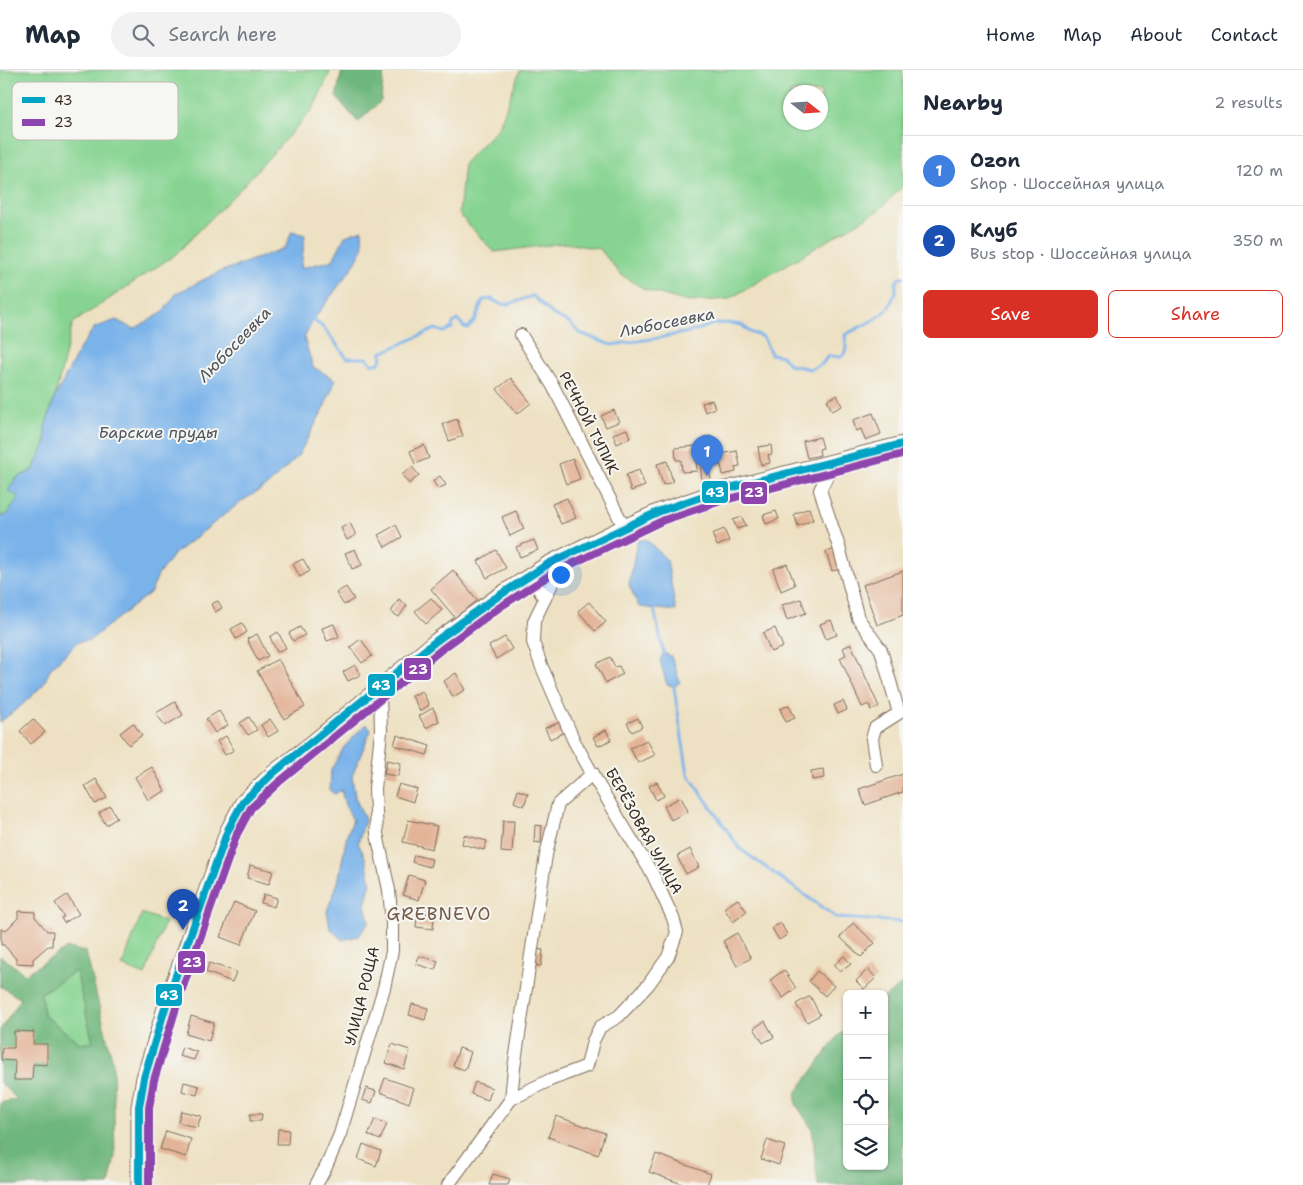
<!DOCTYPE html>
<meta charset="utf-8">
<style>
body{margin:0;font-family:"Shantell Sans",sans-serif;background:#f2f2f3;color:#1f2937}
.controls{position:absolute;right:15px;bottom:15px;display:grid;overflow:hidden;border-radius:8px;box-shadow:0 1px 4px #0004}
.controls button{width:45px;height:45px;display:grid;place-items:center;padding:0;border:0;border-bottom:1px solid #e0e1e3;background:#fff;color:#1f2937;font:25px sans-serif}
.compass{position:absolute;left:783px;top:15px;width:45px;height:45px;border-radius:50%;background:#fff;box-shadow:0 1px 4px #0004;rotate:107deg}
.you{position:absolute;left:560px;top:504px;width:18px;height:18px;margin:-12px;border:4px solid #fff;border-radius:50%;background:#1a73e8;box-shadow:0 0 0 8px #1a73e833}
.badge{display:grid;place-items:center;width:32px;height:32px;border-radius:50%;background:#d93025;color:#fff;font-size:16px;font-weight:700}
.pin{position:absolute;translate:-50% -41px;filter:drop-shadow(0 1px 2px #0008)}
.pin::after{content:'';position:absolute;top:26px;width:18px;height:15px;background:inherit;clip-path:polygon(0 0,100% 0,50% 100%)}
.list{margin:0;padding:0;list-style:none}
h2{display:flex;justify-content:space-between;align-items:center;height:65px;margin:0;padding:0 20px;font-size:21px}
h2 small{font-size:16px;font-weight:400;color:#747a83}
.list li{display:grid;grid-template-columns:32px 1fr auto;gap:15px;align-items:center;box-sizing:border-box;height:70px;padding:0 20px;border-top:1px solid #e0e1e3}
.list b{display:block;font-size:19px;white-space:nowrap}
.list p{margin:0;font-size:16px;white-space:nowrap;color:#747a83}
.list em{font-size:16px;font-style:normal;color:#747a83}
.actions{display:flex;gap:10px;padding:15px 20px}
.actions a{flex:1;padding:11px 0;border:1px solid #d93025;border-radius:8px;text-align:center;font-size:18px;color:#d93025}
.actions .main{background:#d93025;color:#fff}
.icon{flex:none;width:28px;height:28px;fill:none;stroke:currentColor;stroke-width:2;stroke-linecap:round;stroke-linejoin:round}
.map{position:relative;flex:none;width:903px;height:1115px;overflow:hidden}
header{display:flex;align-items:center;gap:30px;box-sizing:border-box;height:70px;padding:0 25px;background:#fff;border-bottom:1px solid #e0e1e3}
header strong{font-size:24px}
nav{display:flex;gap:28px;margin-inline-start:auto;font-size:18px}
.search{width:350px;height:45px;background:#f2f2f3;display:flex;align-items:center;gap:12px;box-sizing:border-box;padding:0 18px;border-radius:28px;color:#747a83;font-size:19px}
main{display:flex}
aside{flex:1;background:#fff}
.map>svg:first-child{display:block}
.green{fill:#87d492;stroke:#617f58;fill-rule:evenodd}
.forest{fill:#6db67c;stroke:#54704d;fill-rule:evenodd}
.water{fill:#7ab3ea;stroke:#5a6e84}
.lines{fill:none;stroke-linecap:round;stroke-linejoin:round}
.stream{stroke:#7ab3ea;stroke-width:3}
.building{fill:#e3b497}
.minor-casing{stroke:#7a6a58;stroke-width:14}
.tertiary-casing{stroke:#7a6a58;stroke-width:17}
.minor{stroke:#fff;stroke-width:12}
.tertiary{stroke:#fff;stroke-width:15}
.bus-1-casing{stroke:#f6f6f2;stroke-width:11}
.bus-2-casing{stroke:#f6f6f2;stroke-width:11}
.bus-1{stroke:#03a3c5;stroke-width:8}
.bus-2{stroke:#8e44ad;stroke-width:8}
.labels{text-anchor:middle;stroke-width:4;stroke-linejoin:round;paint-order:stroke}
.street-label{font-size:15px;fill:#3b2a1e;stroke:#f6f6f2}
.water-label{font-size:16px;font-style:italic;fill:#4e535b;stroke:#f6f6f2}
.quarter-label{font-size:18px;letter-spacing:1px;fill:#765a48;stroke:#f6f6f2}
.key{fill:#f6f6f2;stroke:#beb9b2;stroke-width:1}
.key-label{font-size:14px;fill:#3b2a1e}
.line-badge{stroke:#f6f6f2;stroke-width:2}
.badge-label{font-size:14px;text-anchor:middle;font-weight:bold;fill:#fff}
</style>
<header>
<strong>Map</strong>
<div class="search"><svg class="icon" aria-label="search" viewBox="0 0 24 24"><circle cx="10" cy="10" r="6"/><path d="M15 15l6 6"/></svg>Search here</div>
<nav><a>Home</a><a>Map</a><a>About</a><a>Contact</a></nav>
</header>
<main>
<div class="map">
<svg width="903" height="1115" viewBox="0 0 903 1115">
<rect width="100%" height="100%" fill="#f6f6f2"/>
<filter id="ink" filterUnits="userSpaceOnUse"><feTurbulence type="fractalNoise" baseFrequency=".02" numOctaves="2"/><feDisplacementMap in="SourceGraphic" scale="10" xChannelSelector="R" yChannelSelector="G"/><feConvolveMatrix kernelMatrix="1 2 1 2 8 2 1 2 1" color-interpolation-filters="sRGB"/></filter>
<filter id="wash" filterUnits="userSpaceOnUse"><feTurbulence type="fractalNoise" baseFrequency=".0096" numOctaves="4" result="noise"/><feDisplacementMap in="SourceGraphic" scale="20" xChannelSelector="R" yChannelSelector="G"/><feGaussianBlur stdDeviation="1.12" result="paint"/><feColorMatrix in="noise" values="0 0 0 0 0 0 0 0 0 0 0 0 0 0 0 0 0 1.4 0 .05"/><feComposite in="paint" operator="in"/></filter>
<g filter="url(#wash)">
<rect width="100%" height="100%" fill="#eee1c3"/>
<g class="green">
<path d="M0,0H331L313,39L241,118L176,184L73,253L55,327L45,357L46,372L33,400L15,409L19,426L7,446H0Z"/>
<path d="M520,0H903V116L879,140L729,229L688,232L646,220L620,204L600,179L565,173L494,182L459,144L464,93L499,57ZM791,22H821V52H791Z"/>
<path d="M142,843L165,852L145,905L122,896Z"/>
<path d="M76,901L93,973H80L44,945L41,923Z"/>
</g>
<g class="forest">
<path d="M342,0H384L381,31L358,52L336,27Z"/>
<path d="M67,878L86,882L113,993L115,1087L109,1115H0V1033L17,1029L0,1013V960L21,929L0,916V886L25,904ZM76,901L93,973H80L44,945L41,923Z"/>
<path d="M903,913V1115H818L812,1059L796,1034V1023L838,966L847,959V1096H884V928Z"/>
</g>
<g class="water">
<path d="M362,160L363,178L352,198L314,249L304,268L313,297L336,310L322,342L298,386L268,415L242,431L173,485L158,505L151,522L90,570L78,572L51,598L43,615L21,636L0,652V446L7,445L19,427L8,421L15,409L33,400L46,372L45,357L55,327L80,278L94,258L116,250L134,259L162,243L177,223L217,203L285,178L292,161L305,165L301,198L333,190L345,166Z"/>
<path d="M646,469L667,490L676,541L639,537L629,515L637,471Z"/>
<path d="M663,583L671,586L680,612L675,616L667,615L660,591Z"/>
<path d="M366,654L371,660L352,706L355,727L365,750L358,773L365,787L371,812L365,834L369,852L359,866L342,870L330,858L327,841L338,812L347,765L353,750L345,735L341,720L335,724L330,721L331,700L344,677Z"/>
</g>
<g class="lines">
<g class="stream">
<path d="M311,248L324,258L347,288H367L372,294H378L382,288L381,283L435,259L444,262L452,258L453,253L458,250L464,257L468,258L475,250L483,230L492,229C506,241 518,229 533,226L552,244L570,253L580,263L611,275L658,268L694,261L713,254L729,253L742,255L750,262L763,267L771,284L782,286L790,295L811,299L822,294L828,286L841,287C848,281 846,273 845,265C857,258 882,248 889,237C892,232 892,228 896,223V213L899,208L903,207"/>
<path d="M654,539L664,585"/>
<path d="M673,612L688,704L740,779L837,848L903,852"/>
</g>
</g>
<g id="blocks">
<g class="building">
<path d="M511,308L531,333L517,344L497,319Z"/>
<path d="M837,325L842,336L832,341L827,330Z"/>
<path d="M712,330L715,338L705,342L702,333Z"/>
<path d="M614,340L619,352L606,357L601,346Z"/>
<path d="M873,343L881,364L865,370L861,359L856,361L853,350Z"/>
<path d="M457,349L463,366L449,371L443,354Z"/>
<path d="M627,359L630,368L617,374L613,364Z"/>
<path d="M711,366L715,382L708,383L704,367Z"/>
<path d="M820,367L823,378L819,379L820,385L807,388L803,371Z"/>
<path d="M424,375L429,388L415,394L410,381Z"/>
<path d="M771,375L772,384L768,385L770,393L761,395L758,377Z"/>
<path d="M695,376L697,401L682,402L681,390H676L675,378Z"/>
<path d="M737,381L740,396L735,397L736,402L723,405L721,395H717L715,385Z"/>
<path d="M573,389L580,409L566,414L559,394Z"/>
<path d="M667,391L673,412L663,415L657,394Z"/>
<path d="M708,392L711,410L702,411L700,393Z"/>
<path d="M412,397L419,405L409,414L402,405Z"/>
<path d="M639,400L645,416L631,421L626,405Z"/>
<path d="M440,406L446,415L438,419L433,411Z"/>
<path d="M567,428L576,448L561,454L552,434Z"/>
<path d="M809,438L813,450L798,456L794,444Z"/>
<path d="M516,441L524,459L510,466L502,447Z"/>
<path d="M776,441L779,449L766,454L763,445Z"/>
<path d="M742,447L746,456L737,459L733,450Z"/>
<path d="M350,453L356,465L347,470L341,458Z"/>
<path d="M396,455L402,467L385,477L378,465Z"/>
<path d="M724,459L729,471L717,476L712,464Z"/>
<path d="M534,470L538,480L520,487L516,477Z"/>
<path d="M355,479L362,495L352,499L345,483Z"/>
<path d="M836,479L842,499L832,501L826,482Z"/>
<path d="M496,480L506,498L487,508L478,491Z"/>
<path d="M303,489L310,501L300,507L293,494Z"/>
<path d="M787,494L795,515L781,521L773,499Z"/>
<path d="M453,500L479,532L457,550L431,519Z"/>
<path d="M903,501V545L877,555L863,515Z"/>
<path d="M346,517L354,529L344,535L336,523Z"/>
<path d="M431,528L442,540L426,554L415,541Z"/>
<path d="M399,529L407,535L399,547L391,542Z"/>
<path d="M801,529L806,543L787,550L782,535Z"/>
<path d="M218,531L222,538L215,542L211,534Z"/>
<path d="M589,532L606,552L595,561L578,541Z"/>
<path d="M831,550L837,565L826,569L820,554Z"/>
<path d="M242,553L247,562L236,569L231,559Z"/>
<path d="M334,554L339,567L327,571L322,558Z"/>
<path d="M300,557L305,565L293,571L289,563Z"/>
<path d="M775,558L783,577L771,582L763,563Z"/>
<path d="M278,562L286,578L277,582L270,567Z"/>
<path d="M257,564L268,586L258,591L247,569Z"/>
<path d="M505,567L512,579L496,589L489,576Z"/>
<path d="M361,569L372,586L362,593L350,577Z"/>
<path d="M851,574L879,637L871,640L869,634L862,637L840,588L846,585L843,578Z"/>
<path d="M610,587L615,597L619,596L623,604L606,613L596,594Z"/>
<path d="M278,589L305,637L284,649L257,601Z"/>
<path d="M355,595L360,605L348,611L343,602Z"/>
<path d="M456,603L465,620L453,627L444,611Z"/>
<path d="M422,621L429,635L420,641L412,626Z"/>
<path d="M843,631L847,640L838,644L834,635Z"/>
<path d="M175,632L183,645L165,656L156,643Z"/>
<path d="M789,635L795,648L786,652L780,639Z"/>
<path d="M433,638L439,651L426,658L419,646Z"/>
<path d="M219,641L228,655L215,663L206,649Z"/>
<path d="M249,647L257,660L248,665L240,653Z"/>
<path d="M638,648L642,657L632,662L627,653Z"/>
<path d="M33,649L45,662L31,674L20,661Z"/>
<path d="M270,649L278,661L268,667L261,655Z"/>
<path d="M560,652L565,662L550,669L545,658Z"/>
<path d="M133,653L142,665L129,675L120,663Z"/>
<path d="M606,660L611,670L598,676L593,667Z"/>
<path d="M397,665L430,676L427,685L394,675Z"/>
<path d="M226,666L234,680L225,685L217,671Z"/>
<path d="M647,670L655,685L638,693L630,678Z"/>
<path d="M387,690L401,693L398,706L384,704Z"/>
<path d="M152,697L165,721L148,730L135,707Z"/>
<path d="M823,699L824,708L812,710L811,701Z"/>
<path d="M903,704V722L865,735L859,719Z"/>
<path d="M96,709L107,728L95,734L85,716Z"/>
<path d="M657,712L664,726L656,730L649,716Z"/>
<path d="M399,714L417,719L413,732L395,726Z"/>
<path d="M518,720L528,724L524,736L514,732Z"/>
<path d="M681,727L688,741L671,750L664,736Z"/>
<path d="M110,736L117,748L106,755L99,743Z"/>
<path d="M408,750L437,756L432,779L403,772Z"/>
<path d="M503,751H514L512,783L501,782Z"/>
<path d="M535,755L542,756L541,773L534,772Z"/>
<path d="M464,765L487,771L484,780L462,774Z"/>
<path d="M690,779L699,797L686,804L677,786Z"/>
<path d="M414,785L432,789L430,797L412,792Z"/>
<path d="M250,795L273,801L269,814L247,808Z"/>
<path d="M409,805L425,810L419,830L403,825Z"/>
<path d="M264,824L277,828L274,837L261,833Z"/>
<path d="M67,825L79,844L64,853L61,848L64,847L55,833Z"/>
<path d="M738,829L747,842L733,852L724,838Z"/>
<path d="M234,832L255,841L241,875L220,867Z"/>
<path d="M18,841L35,842V847L47,861H53L52,876H48L33,889V894L16,893V889L4,875H1V859L6,860L18,848Z"/>
<path d="M417,843L434,844L433,859L416,857Z"/>
<path d="M781,853L787,865L779,870L772,858Z"/>
<path d="M853,853L875,873L861,887L840,867Z"/>
<path d="M737,863L751,888L737,896L723,871Z"/>
<path d="M535,879L543,880L541,896L533,895Z"/>
<path d="M419,886L438,891L435,900L416,894Z"/>
<path d="M844,886L851,894L840,902L834,895Z"/>
<path d="M209,893L236,902L232,912L206,902Z"/>
<path d="M868,899L876,908L864,919L856,911Z"/>
<path d="M784,900L796,918L783,928L770,910Z"/>
<path d="M817,901L834,916L825,926L809,911Z"/>
<path d="M810,926L820,945L807,952L796,934Z"/>
<path d="M412,934L428,938L425,950L409,945Z"/>
<path d="M191,946L214,953L209,971L186,964Z"/>
<path d="M765,951L774,967L763,973L754,958Z"/>
<path d="M14,961L34,962L33,974H47V995L33,994L32,1010H14L15,991L1,990L2,978H14Z"/>
<path d="M392,974L410,980L404,999L386,993Z"/>
<path d="M182,977L197,982L194,990L179,986Z"/>
<path d="M459,978L471,982L465,1000L453,996Z"/>
<path d="M385,1008L414,1018L409,1033L380,1022Z"/>
<path d="M184,1012L199,1016L197,1025L182,1021Z"/>
<path d="M475,1012L492,1018L488,1030L471,1024Z"/>
<path d="M366,1018L376,1021L372,1033L362,1030Z"/>
<path d="M181,1041L201,1046L197,1058L178,1052Z"/>
<path d="M250,1044H262L261,1051H250Z"/>
<path d="M556,1046L605,1063L598,1085L548,1067Z"/>
<path d="M375,1049L387,1054L380,1070L368,1065Z"/>
<path d="M278,1059L289,1060L288,1074H277Z"/>
<path d="M166,1061L191,1069L186,1087L160,1079Z"/>
<path d="M767,1070L785,1076L779,1095L761,1089Z"/>
<path d="M363,1074L381,1081L376,1096L358,1089Z"/>
<path d="M656,1084L711,1104L707,1115H685L649,1102Z"/>
<path d="M493,1104L510,1109L508,1115H489Z"/>
</g>
</g>
</g>
<g filter="url(#ink)">
<use href="#blocks" fill-opacity="0" stroke="#7a6a58" stroke-width="1"/>
<g class="lines">
<g class="minor-casing">
<g id="minor">
<path d="M521,265L553,316L624,457"/>
<path d="M834,392L820,420L839,477L858,548L881,580L899,643L875,658L872,669L876,695"/>
<path d="M530,505L544,528"/>
<path d="M511,1029L550,1010L587,996L593,971L600,957L619,946L648,915L668,887L677,862L673,848L653,805L598,714L574,671L541,595L533,572L534,551L566,485"/>
<path d="M316,1115L326,1097L340,1064L384,918L392,881V853L389,820L377,764L375,719L381,662L380,618"/>
<path d="M448,1115L511,1029L514,998L546,785L558,734L593,703"/>
</g>
</g>
<g class="tertiary-casing">
<path id="tertiary" d="M139,1115V1037L144,1008L169,925L228,760L243,732L272,704L312,673L436,571L494,529L548,494L624,457L660,441L718,421L903,374"/>
</g>
<use href="#minor" class="minor"/>
<use href="#tertiary" class="tertiary"/>
<g class="bus-1-casing">
<path id="bus-1" d="M139,1115V1037L144,1008L169,925L228,760L243,732L272,704L436,571L494,529L548,494L660,441L718,421L903,374"/>
</g>
<g class="bus-2-casing">
<path id="bus-2" d="M149,1115V1038L154,1010L179,928L237,764L251,738L279,712L442,579L500,537L553,503L664,450L721,431L903,384"/>
</g>
<use href="#bus-1" class="bus-1"/>
<use href="#bus-2" class="bus-2"/>
</g>
</g>
<g class="labels">
<g class="street-label">
<text transform="translate(589 353) rotate(63)" y="5">РЕЧНОЙ ТУПИК</text>
<text transform="translate(644 761) rotate(61)" y="5">БЕРЁЗОВАЯ УЛИЦА</text>
<text transform="translate(362 926) rotate(-76)" y="5">УЛИЦА РОЩА</text>
</g>
<g class="water-label">
<text transform="translate(667 252) rotate(-11)" y="6">Любосеевка</text>
<text transform="translate(234 274) rotate(-46)" y="6">Любосеевка</text>
<text x="158" y="368">Барские пруды</text>
</g>
<g class="quarter-label">
<text x="439" y="850">GREBNEVO</text>
</g>
</g>
<rect x="12" y="12" width="166" height="58" rx="8" class="key"/>
<rect x="22" y="27" width="23" height="6" fill="#03a3c5"/>
<rect x="22" y="49" width="23" height="7" fill="#8e44ad"/>
<g class="key-label">
<text x="54" y="35">43</text>
<text x="54" y="57">23</text>
</g>
<g class="line-badge">
<rect x="701" y="410" width="28" height="24" rx="5" fill="#03a3c5"/>
<rect x="740" y="411" width="28" height="24" rx="5" fill="#8e44ad"/>
<rect x="403" y="587" width="29" height="24" rx="5" fill="#8e44ad"/>
<rect x="367" y="603" width="29" height="24" rx="5" fill="#03a3c5"/>
<rect x="177" y="880" width="29" height="24" rx="5" fill="#8e44ad"/>
<rect x="155" y="913" width="28" height="24" rx="5" fill="#03a3c5"/>
</g>
<g class="badge-label">
<text x="715" y="427">43</text>
<text x="754" y="427">23</text>
<text x="418" y="604">23</text>
<text x="381" y="620">43</text>
<text x="192" y="897">23</text>
<text x="169" y="930">43</text>
</g>
</svg>
<div class="controls">
<button>+</button>
<button>−</button>
<button><svg class="icon" aria-label="locate" viewBox="0 0 24 24"><circle cx="12" cy="12" r="6"/><path d="M12 2v4M12 18v4M2 12h4M18 12h4"/></svg></button>
<button><svg class="icon" aria-label="layers" viewBox="0 0 24 24"><path d="M12 4l9 5-9 5-9-5zM3 14l9 5 9-5"/></svg></button>
</div>
<svg class="compass" viewBox="-18 -18 36 36"><path d="M0-13l5 13h-10z" fill="#e53935"/><path d="M0 13l5-13h-10z" fill="#747a83"/></svg>
<div class="you"></div>
<div class="pin badge" style="left:707px;top:406px;background:#3f7fe0">1</div>
<div class="pin badge" style="left:183px;top:860px;background:#1a4fb4">2</div>
</div>
<aside>
<h2>Nearby<small>2 results</small></h2>
<ul class="list">
<li><span class="badge" style="background:#3f7fe0">1</span><div><b>Ozon</b><p>Shop · Шоссейная улица</p></div><em>120 m</em></li>
<li><span class="badge" style="background:#1a4fb4">2</span><div><b>Клуб</b><p>Bus stop · Шоссейная улица</p></div><em>350 m</em></li>
</ul>
<div class="actions"><a class="main">Save</a><a>Share</a></div>
</aside>
</main>
